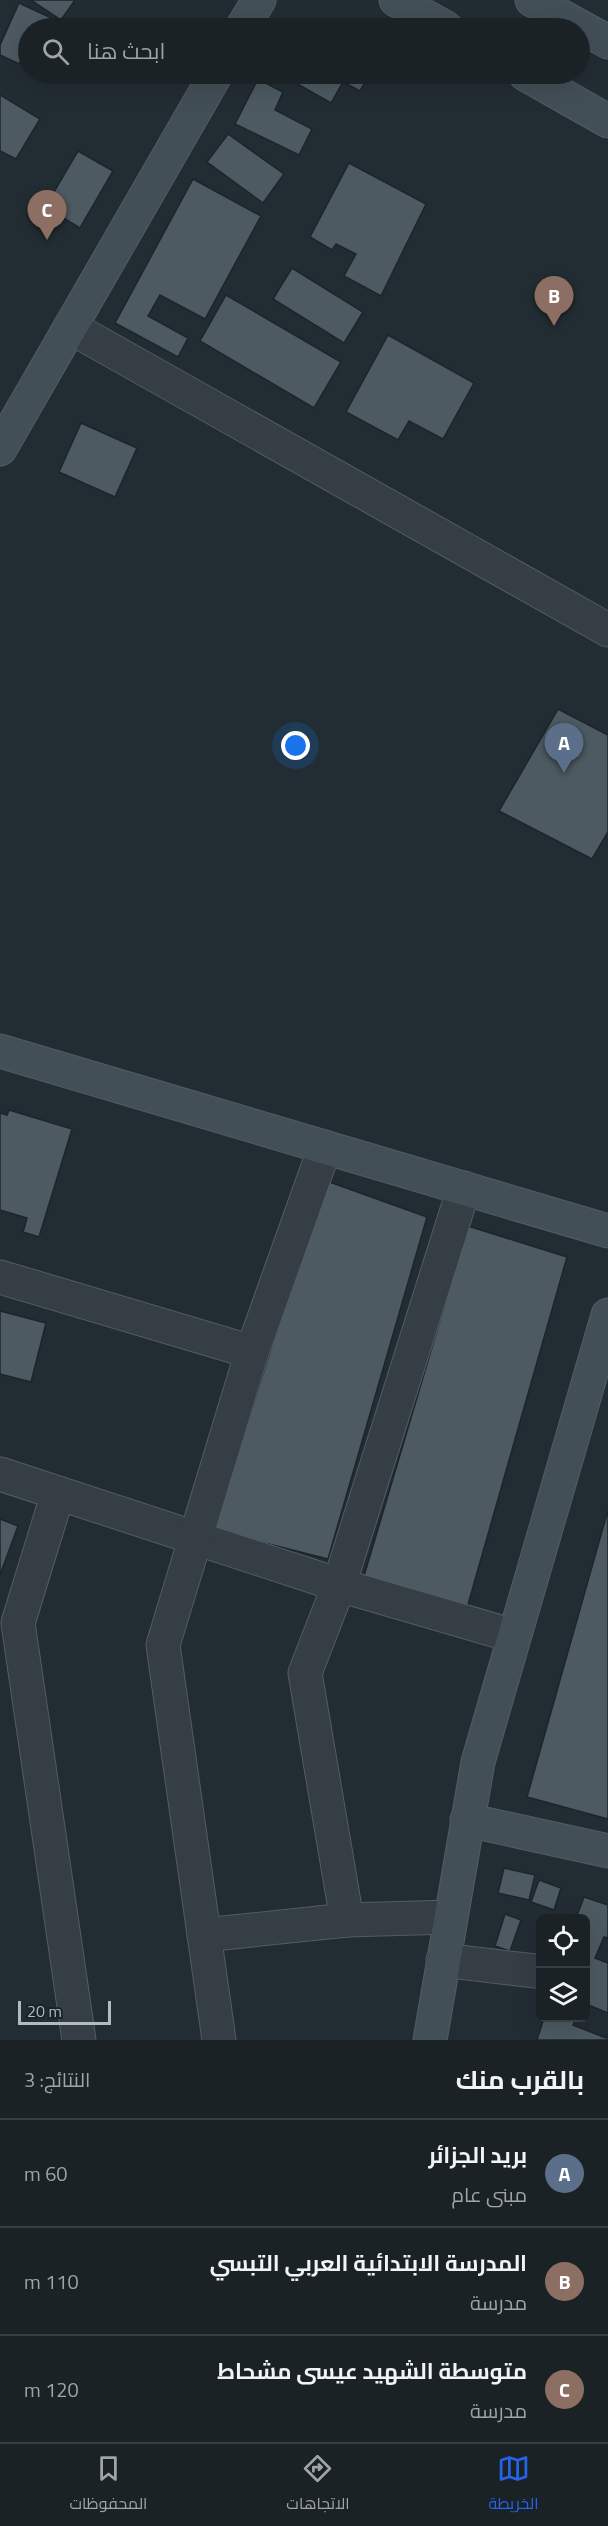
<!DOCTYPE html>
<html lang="ar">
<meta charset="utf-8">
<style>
body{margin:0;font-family:"Titillium Web",Cairo,sans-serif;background:#232a2e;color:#f1f3f6;direction:rtl}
.controls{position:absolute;right:18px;bottom:18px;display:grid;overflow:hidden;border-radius:9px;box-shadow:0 6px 24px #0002}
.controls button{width:54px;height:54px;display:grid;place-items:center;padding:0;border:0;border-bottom:2px solid #383f43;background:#1a2226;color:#f1f3f6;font:30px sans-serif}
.scale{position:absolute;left:18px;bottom:15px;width:93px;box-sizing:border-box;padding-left:6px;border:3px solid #afbac1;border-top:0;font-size:16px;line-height:21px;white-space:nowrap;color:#afbac1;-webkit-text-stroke:4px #1a2329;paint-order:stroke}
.you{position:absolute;left:296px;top:746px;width:21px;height:21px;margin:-15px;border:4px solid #fff;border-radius:50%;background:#1a73e8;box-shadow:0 0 0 9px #1a73e833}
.badge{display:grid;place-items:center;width:39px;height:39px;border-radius:50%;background:#2563eb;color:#fff;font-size:20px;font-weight:700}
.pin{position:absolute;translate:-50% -50px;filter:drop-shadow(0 2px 3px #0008)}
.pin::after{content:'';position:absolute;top:32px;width:21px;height:18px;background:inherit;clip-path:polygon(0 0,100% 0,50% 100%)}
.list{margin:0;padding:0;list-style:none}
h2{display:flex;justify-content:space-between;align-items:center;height:78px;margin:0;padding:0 24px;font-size:26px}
h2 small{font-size:20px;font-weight:400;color:#9fa4a7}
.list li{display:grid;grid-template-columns:39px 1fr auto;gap:18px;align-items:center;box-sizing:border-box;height:108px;padding:0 24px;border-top:2px solid #383f43}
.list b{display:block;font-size:22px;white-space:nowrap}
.list p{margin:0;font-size:20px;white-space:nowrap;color:#9fa4a7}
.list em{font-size:20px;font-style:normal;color:#9fa4a7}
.icon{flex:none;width:33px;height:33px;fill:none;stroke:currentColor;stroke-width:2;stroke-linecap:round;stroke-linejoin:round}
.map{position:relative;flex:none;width:608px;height:2040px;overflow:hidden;direction:ltr}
.search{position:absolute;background:#1a2226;box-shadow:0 6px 24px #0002;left:18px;right:18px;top:18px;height:66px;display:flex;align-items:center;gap:15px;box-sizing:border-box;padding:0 21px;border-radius:33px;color:#9fa4a7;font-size:22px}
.sheet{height:402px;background:#1a2226}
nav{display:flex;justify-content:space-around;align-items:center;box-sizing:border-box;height:84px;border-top:2px solid #383f43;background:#1a2226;font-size:16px;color:#9fa4a7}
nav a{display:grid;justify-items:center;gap:3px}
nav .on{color:#2563eb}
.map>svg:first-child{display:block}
.building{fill:#4d5a62;stroke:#1c252b;stroke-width:1.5}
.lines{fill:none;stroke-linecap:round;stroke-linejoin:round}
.street-casing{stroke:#525c62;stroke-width:35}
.secondary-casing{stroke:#525c62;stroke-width:35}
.street{stroke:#353e44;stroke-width:33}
.secondary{stroke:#434f57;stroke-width:33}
</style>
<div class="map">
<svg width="608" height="2040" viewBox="0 0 608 2040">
<rect width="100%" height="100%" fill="#222d33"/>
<g class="building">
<path d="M31,0H75L61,20Z"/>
<path d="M19,3L60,22L57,28H28V44L19,64L0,55V45Z"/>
<path d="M287,74H370L360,91L343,82L331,103L285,77Z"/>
<path d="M258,79L283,92L275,110L312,129L299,155L235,124Z"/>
<path d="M0,95L40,119L16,159L0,151Z"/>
<path d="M228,134L284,174L263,203L207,162Z"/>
<path d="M78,151L113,171L80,228L45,207Z"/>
<path d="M349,163L426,204L381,296L344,276L356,254L336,244L332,250L310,237Z"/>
<path d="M193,179L261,216L205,319L160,295L148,316L188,338L178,357L115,323Z"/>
<path d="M292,268L363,312L344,343L273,299Z"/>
<path d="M226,295L341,362L314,408L200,341Z"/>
<path d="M388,335L474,383L443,439L409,421L398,440L346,412Z"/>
<path d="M81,423L137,448L115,497L59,472Z"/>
<path d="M558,709L608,735V832L592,859L499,811Z"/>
<path d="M9,1110L72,1129L39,1237L23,1232L27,1218L0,1210V1113L7,1115Z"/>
<path d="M324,1180L427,1217L328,1559L214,1530Z"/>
<path d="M468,1226L567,1257L467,1608L364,1576Z"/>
<path d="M0,1311L46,1323L31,1382L0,1374Z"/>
<path d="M608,1510V1819L527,1797Z"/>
<path d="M0,1519L18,1526L0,1575Z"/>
<path d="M504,1868L535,1875L529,1900L498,1893Z"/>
<path d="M539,1880L561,1888L554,1910L531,1902Z"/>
<path d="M584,1897L608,1905V1938L604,1937L595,1958L608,1963V2013L586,2004V1918H576Z"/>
<path d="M505,1914L521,1920L510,1951L495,1946Z"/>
<path d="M544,2018H576L573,2025L606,2038L608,2034V2040H537Z"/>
</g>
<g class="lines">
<g class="street-casing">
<g id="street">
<path d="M70,327L608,630"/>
<path d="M0,1277L252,1352"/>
<path d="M0,1474L339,1585L514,1636"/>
<path d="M58,1493L18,1623L79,2040"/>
<path d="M347,1920L305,1673L339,1585L464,1188"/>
<path d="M204,1935L347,1920L450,1917"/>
<path d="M443,1960L535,1971"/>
<path d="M219,2040L163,1645L252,1352L325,1147"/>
</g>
</g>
<g class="secondary-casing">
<g id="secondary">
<path d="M396,0L446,28"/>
<path d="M532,0L608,42"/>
<path d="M242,28L259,0"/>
<path d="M525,74L608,121"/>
<path d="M0,449L216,74"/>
<path d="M0,1051L608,1231"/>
<path d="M467,1820L608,1851"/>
<path d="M430,2040L478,1762L608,1315"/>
</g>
</g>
<use href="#street" class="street"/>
<use href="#secondary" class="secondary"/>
</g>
</svg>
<div class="controls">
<button><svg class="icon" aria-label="locate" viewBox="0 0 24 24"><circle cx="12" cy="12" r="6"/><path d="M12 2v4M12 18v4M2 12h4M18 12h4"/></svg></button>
<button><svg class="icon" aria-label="layers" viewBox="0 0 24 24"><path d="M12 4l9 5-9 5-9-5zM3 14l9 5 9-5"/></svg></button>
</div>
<div class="scale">20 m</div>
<div class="you"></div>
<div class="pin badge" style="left:564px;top:773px;background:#5c6f8a">A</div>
<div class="pin badge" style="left:554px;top:326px;background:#8d6e63">B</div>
<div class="pin badge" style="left:47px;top:240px;background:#8d6e63">C</div>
<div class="search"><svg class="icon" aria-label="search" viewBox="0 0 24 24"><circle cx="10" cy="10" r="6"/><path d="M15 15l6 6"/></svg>ابحث هنا</div>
</div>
<section class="sheet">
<h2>بالقرب منك<small>النتائج: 3</small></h2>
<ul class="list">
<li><span class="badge" style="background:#5c6f8a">A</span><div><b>بريد الجزائر</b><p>مبنى عام</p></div><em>60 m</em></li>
<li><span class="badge" style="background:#8d6e63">B</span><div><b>المدرسة الابتدائية العربي التبسي</b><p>مدرسة</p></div><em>110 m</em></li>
<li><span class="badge" style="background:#8d6e63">C</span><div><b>متوسطة الشهيد عيسى مشحاط</b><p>مدرسة</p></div><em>120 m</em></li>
</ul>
</section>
<nav>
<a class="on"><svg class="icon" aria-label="map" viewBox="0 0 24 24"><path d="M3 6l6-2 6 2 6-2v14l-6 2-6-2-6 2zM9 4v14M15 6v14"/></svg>الخريطة</a>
<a><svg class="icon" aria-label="directions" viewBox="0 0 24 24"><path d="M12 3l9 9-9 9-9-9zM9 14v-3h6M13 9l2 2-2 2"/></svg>الاتجاهات</a>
<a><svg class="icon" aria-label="saved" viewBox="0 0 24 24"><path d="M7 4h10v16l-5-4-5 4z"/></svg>المحفوظات</a>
</nav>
